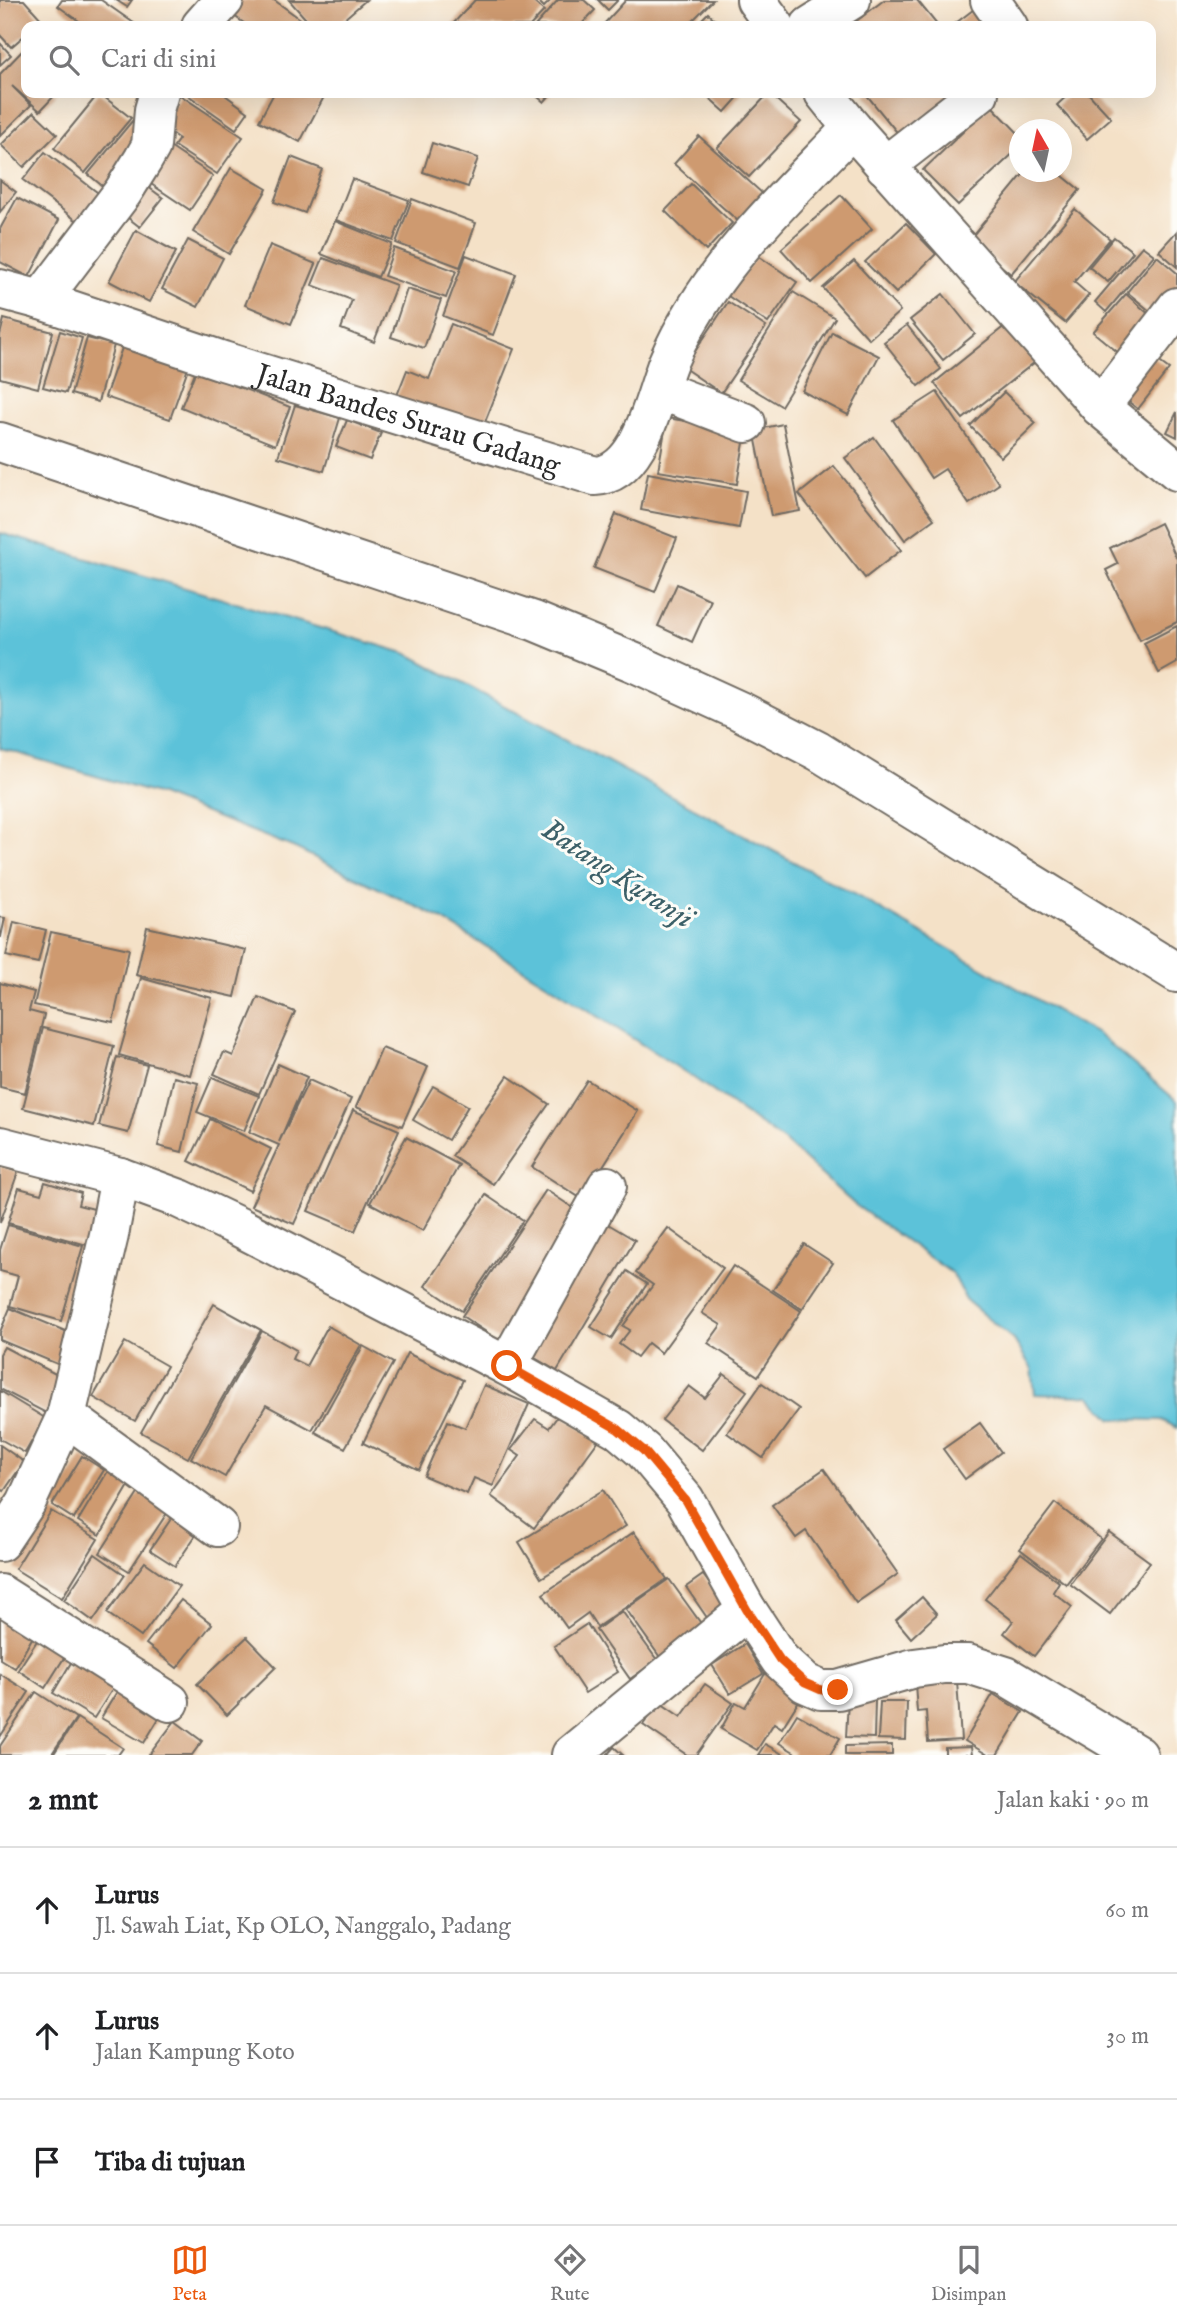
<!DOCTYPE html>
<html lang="id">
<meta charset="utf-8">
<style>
body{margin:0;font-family:"IM FELL English",serif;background:#f6f6f6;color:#202124}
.compass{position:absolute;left:1009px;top:119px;width:63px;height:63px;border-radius:50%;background:#fff;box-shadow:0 7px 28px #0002;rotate:351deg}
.stop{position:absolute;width:21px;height:21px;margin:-16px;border:5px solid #ea580c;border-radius:50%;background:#fff}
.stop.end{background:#ea580c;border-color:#fff;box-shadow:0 2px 7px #0008}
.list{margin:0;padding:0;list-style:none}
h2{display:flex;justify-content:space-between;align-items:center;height:91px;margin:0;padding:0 28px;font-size:30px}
h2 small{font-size:23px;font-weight:400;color:#757577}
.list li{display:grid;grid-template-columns:46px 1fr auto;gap:21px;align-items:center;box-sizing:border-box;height:126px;padding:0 28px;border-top:2px solid #e0e0e0}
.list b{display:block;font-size:26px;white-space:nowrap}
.list p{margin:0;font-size:23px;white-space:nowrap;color:#757577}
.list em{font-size:23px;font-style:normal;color:#757577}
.icon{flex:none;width:38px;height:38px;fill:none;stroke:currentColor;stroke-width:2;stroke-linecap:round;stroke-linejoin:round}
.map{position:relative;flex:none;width:1177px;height:1755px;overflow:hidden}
.search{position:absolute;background:#fff;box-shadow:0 7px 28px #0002;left:21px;right:21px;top:21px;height:77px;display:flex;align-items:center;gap:18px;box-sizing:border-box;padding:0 24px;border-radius:14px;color:#757577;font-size:26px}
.sheet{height:469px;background:#fff}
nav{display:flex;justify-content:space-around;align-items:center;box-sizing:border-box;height:98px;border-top:2px solid #e0e0e0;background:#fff;font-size:19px;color:#757577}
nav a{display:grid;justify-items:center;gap:4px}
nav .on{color:#ea580c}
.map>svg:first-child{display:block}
.water{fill:#5bc2d9;stroke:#437682;stroke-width:2}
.building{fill:#ce9a6f}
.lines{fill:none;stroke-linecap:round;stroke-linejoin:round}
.minor-casing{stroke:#716b62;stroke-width:42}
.minor{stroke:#fff;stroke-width:38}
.route{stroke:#ea580c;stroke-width:9}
.labels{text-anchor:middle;stroke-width:6;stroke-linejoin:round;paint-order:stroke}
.street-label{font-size:28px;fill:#2b2b2b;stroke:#fdfcf7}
.water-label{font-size:30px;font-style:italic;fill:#3c6068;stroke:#fdfcf7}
</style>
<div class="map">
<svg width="1177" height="1755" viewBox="0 0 1177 1755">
<rect width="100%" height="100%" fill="#fdfcf7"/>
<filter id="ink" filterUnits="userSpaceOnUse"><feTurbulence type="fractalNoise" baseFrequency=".0143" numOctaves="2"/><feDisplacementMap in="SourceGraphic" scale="14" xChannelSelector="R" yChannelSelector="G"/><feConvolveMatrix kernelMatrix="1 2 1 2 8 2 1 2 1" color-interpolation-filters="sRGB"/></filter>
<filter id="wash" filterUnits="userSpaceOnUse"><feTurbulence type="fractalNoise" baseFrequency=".00686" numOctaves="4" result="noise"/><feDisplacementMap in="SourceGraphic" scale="28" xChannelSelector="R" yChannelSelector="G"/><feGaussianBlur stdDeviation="1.57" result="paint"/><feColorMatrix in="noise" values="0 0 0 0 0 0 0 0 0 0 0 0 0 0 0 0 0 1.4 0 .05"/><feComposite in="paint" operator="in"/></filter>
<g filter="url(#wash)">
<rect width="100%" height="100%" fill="#f4e1c7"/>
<path class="water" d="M0,533L408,654L859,897L1100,1036L1177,1101V1428L1162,1420L1112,1419L1090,1396L1035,1394L1032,1369L1014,1340L967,1301L953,1274L854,1204L784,1141L691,1076L551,986L438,917L295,848L160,795L0,748Z"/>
<g id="blocks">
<g class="building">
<path d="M0,0H24L42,20L35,26H26V34L11,47L0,35Z"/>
<path d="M62,0H101L138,26H86L58,6Z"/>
<path d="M116,0H132L127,7Z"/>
<path d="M233,0H274L310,26H248L226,10Z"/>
<path d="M289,0H366L336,26H312Z"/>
<path d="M475,0H531L544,11L530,26H451Z"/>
<path d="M537,0H551L544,7Z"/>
<path d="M558,0H584L595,10L580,26H535Z"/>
<path d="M598,0H618L608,10Z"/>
<path d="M626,0H713L687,26H602Z"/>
<path d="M884,0H917L938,26H850Z"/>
<path d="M978,6L995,26H952Z"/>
<path d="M708,13L722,26H695Z"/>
<path d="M0,43L11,55L0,65Z"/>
<path d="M26,47V93H57L40,111L12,86L31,105L0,136V74Z"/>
<path d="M99,93L131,118L85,173L54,148Z"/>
<path d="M185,93H226L225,95L248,112L236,129Z"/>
<path d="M274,93H326L300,142L259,121Z"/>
<path d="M533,93H552L544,102Z"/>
<path d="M704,93H742L725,112Z"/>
<path d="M769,93L801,122L749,177L717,148Z"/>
<path d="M865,93H955L900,136Z"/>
<path d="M1070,93H1088L1111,118L1087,139L1057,105Z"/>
<path d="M180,95L243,137L217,174L174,146L179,139L160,125Z"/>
<path d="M991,105L1020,135V147L958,205L923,170Z"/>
<path d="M34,112L57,134L24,167L1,145Z"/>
<path d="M133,120L152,135L106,189L88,174Z"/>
<path d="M699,136L763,194L738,221L674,164Z"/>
<path d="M164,143L213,176L190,210L142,178Z"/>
<path d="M432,143L478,158L468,187L423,172Z"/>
<path d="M45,152L102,196L80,223L23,180Z"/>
<path d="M291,157L322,169L305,213L274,202Z"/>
<path d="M231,168L267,189L229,254L193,232Z"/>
<path d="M1025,172H1058L1080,190L1011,274L969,240Z"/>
<path d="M136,178L163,198L140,227L114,207Z"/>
<path d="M352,179L409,200L393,241L336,220Z"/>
<path d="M0,180L16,192L0,212Z"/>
<path d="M691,184L732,223L706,251L665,211Z"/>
<path d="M841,195L872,229L812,283L781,249Z"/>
<path d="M17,198L59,220L29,277L0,262V229Z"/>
<path d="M412,199L476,223L460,267L396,243Z"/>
<path d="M1075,209L1110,239L1074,282L1089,295L1065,323L1014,282Z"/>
<path d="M335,221L392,244L378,277L321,254Z"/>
<path d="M906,223L936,254L896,293L865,262Z"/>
<path d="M136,230L176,252L149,302L109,281Z"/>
<path d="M1177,231V267L1159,251Z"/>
<path d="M1114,237L1133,252L1108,282L1089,267Z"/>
<path d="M188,240L223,258L198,307L162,289Z"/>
<path d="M270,245L316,264L291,324L245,305Z"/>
<path d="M1142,246L1154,255L1106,312L1095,302Z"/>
<path d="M394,248L456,271L446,298L384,276Z"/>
<path d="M466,255L516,274L493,335L443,316Z"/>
<path d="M757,255L797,282L768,323L728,296Z"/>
<path d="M1157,256L1177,273V291L1156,316L1127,292Z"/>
<path d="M323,258L396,285L374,342L341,329L352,300L312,285Z"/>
<path d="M854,261L900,311L869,339L823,288Z"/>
<path d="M407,289L441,300L424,348L391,337Z"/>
<path d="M793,292L835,318L781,406L738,380Z"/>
<path d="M943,294L975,334L943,360L910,320Z"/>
<path d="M1126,294L1152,317L1120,354L1093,332Z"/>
<path d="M728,302L766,327L721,393L684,368Z"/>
<path d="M4,319L53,332L38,388L0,378V335Z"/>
<path d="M451,324L514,349L479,437L394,403L407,370L429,379Z"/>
<path d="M907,325L941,369L919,386L884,342Z"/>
<path d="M1006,325L1035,362L963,419L934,383Z"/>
<path d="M60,331L82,338L66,393L43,387Z"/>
<path d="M832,332L879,356L848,415L802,391Z"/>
<path d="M87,338L114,345L98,402L71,394Z"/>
<path d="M123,345L188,368L170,419L105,397Z"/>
<path d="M1146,352L1169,369L1138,409L1116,392Z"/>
<path d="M196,370L290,407L275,445L181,407Z"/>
<path d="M937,392L999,484L969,504L945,469L931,478L893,420Z"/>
<path d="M1004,392L1036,423L1001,457L970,426Z"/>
<path d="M295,405L340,418L324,471L278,457Z"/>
<path d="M1177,412V437L1167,432Z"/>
<path d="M667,418L746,431L737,484L658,471Z"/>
<path d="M347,420L381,433L370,460L336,447Z"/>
<path d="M783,424L800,511L771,516L754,430Z"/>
<path d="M874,437L934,519L905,540L845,458Z"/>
<path d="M834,466L901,550L865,578L799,494Z"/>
<path d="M648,473L746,491L739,528L641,510Z"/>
<path d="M616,514L677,538L655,592L594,568Z"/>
<path d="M1160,523L1177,559V622L1140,640L1106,570L1118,564L1110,548Z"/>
<path d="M677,584L711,600L692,642L658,626Z"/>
<path d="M1177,626V663L1159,673L1144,643Z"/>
<path d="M0,917L5,918L1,937H0Z"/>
<path d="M14,922L46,930L38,963L6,956Z"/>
<path d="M147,927L246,950L235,997L136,975Z"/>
<path d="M51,932L129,949L113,1022L34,1005Z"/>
<path d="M141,978L212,998L190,1075L119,1055Z"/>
<path d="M0,983L34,992L29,1011L44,1015L25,1093L0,1087Z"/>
<path d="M258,997L295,1012L259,1094L214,1074L224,1052L233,1056Z"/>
<path d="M43,1028L114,1046L94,1126L23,1108Z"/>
<path d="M382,1048L428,1067L402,1126L356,1107Z"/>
<path d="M117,1057L147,1065L128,1133L99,1126Z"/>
<path d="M278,1064L307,1077L279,1142L309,1080L351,1099L294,1224L251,1206L279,1145L249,1132Z"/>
<path d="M508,1076L549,1104L493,1184L452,1156Z"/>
<path d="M174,1077L198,1083L182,1152L158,1146Z"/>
<path d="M212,1077L259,1096L244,1131L197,1112Z"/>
<path d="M587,1080L638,1111L582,1199L532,1167Z"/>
<path d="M433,1086L468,1106L448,1140L413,1120Z"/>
<path d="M353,1110L399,1130L355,1231L308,1211Z"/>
<path d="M210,1119L271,1149L250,1191L189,1161Z"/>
<path d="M406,1137L459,1165L423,1231L370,1203Z"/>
<path d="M0,1166L18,1172L0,1223Z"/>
<path d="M45,1182L81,1193L78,1205L98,1210L87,1245L8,1223L19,1188L41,1194Z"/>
<path d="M546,1190L587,1217L503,1343L462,1316Z"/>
<path d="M486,1195L523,1220L462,1311L425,1286Z"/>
<path d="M603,1221L635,1240L557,1371L525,1352Z"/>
<path d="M8,1225L83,1246L61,1321L10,1306L18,1276L0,1271V1250Z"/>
<path d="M668,1228L723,1268L661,1353L648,1343L637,1357L619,1344L630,1330L623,1326L653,1285L636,1273Z"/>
<path d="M804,1244L833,1263L802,1309L773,1290Z"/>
<path d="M733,1266L801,1311L758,1376L708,1343L721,1325L702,1313Z"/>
<path d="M627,1271L647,1284L611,1339L591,1327Z"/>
<path d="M214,1304L261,1330L188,1458L141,1432Z"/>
<path d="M10,1308L75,1335L62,1366L0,1340V1332Z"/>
<path d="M328,1326L361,1345L312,1430L266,1405L225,1477L191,1458L262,1331L296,1350L292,1359L306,1366Z"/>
<path d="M125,1342L167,1366L135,1421L93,1397Z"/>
<path d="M363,1346L393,1363L345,1448L315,1432Z"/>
<path d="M4,1347L65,1379L46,1413L0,1389V1354Z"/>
<path d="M407,1353L463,1380L419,1470L363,1443Z"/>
<path d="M724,1374L747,1391L702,1450L662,1420L689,1386L705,1398Z"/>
<path d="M762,1383L799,1409L763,1458L727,1433Z"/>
<path d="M484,1385L529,1404L493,1486L474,1478L467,1494L424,1476L448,1421L465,1428Z"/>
<path d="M0,1391L45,1418L25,1453L0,1439Z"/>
<path d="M560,1413L598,1441L534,1528L491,1496L520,1456L511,1450L535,1419L549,1428Z"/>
<path d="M980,1423L1001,1452L965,1479L943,1449Z"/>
<path d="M0,1445L24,1462L4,1491L0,1488Z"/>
<path d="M82,1456L104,1470L74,1519L52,1505Z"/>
<path d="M824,1469L898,1574L856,1603L806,1531L796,1538L772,1505Z"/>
<path d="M108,1471L130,1484L100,1535L78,1521Z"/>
<path d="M603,1490L626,1526L541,1578L519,1542Z"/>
<path d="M139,1492L169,1510L129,1571L100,1553Z"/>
<path d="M1055,1503L1101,1539L1066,1584L1020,1549Z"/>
<path d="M177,1510L202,1526L175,1566L150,1550Z"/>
<path d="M51,1511L98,1539L62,1598L15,1569Z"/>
<path d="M634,1532L667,1579L597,1627L588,1613L567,1628L543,1594Z"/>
<path d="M1109,1532L1150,1562L1110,1614L1070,1584Z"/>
<path d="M1021,1553L1059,1582L1053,1592L1072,1607L1034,1656L1004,1633L1013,1621L985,1599Z"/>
<path d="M95,1554L125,1575L93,1621L64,1600Z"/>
<path d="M145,1562L179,1586L141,1637L107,1613Z"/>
<path d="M703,1575L731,1613L712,1625L686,1587Z"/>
<path d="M669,1579L705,1629L662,1660L626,1609Z"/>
<path d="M922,1597L937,1614L911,1638L896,1620Z"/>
<path d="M181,1600L212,1624L177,1668L146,1644Z"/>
<path d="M622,1611L657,1660L630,1679L596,1630Z"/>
<path d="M2,1614L35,1633L15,1668L0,1659V1618Z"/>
<path d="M587,1624L618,1672L585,1693L554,1646Z"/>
<path d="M42,1633L69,1650L45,1688L18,1670Z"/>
<path d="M247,1637L276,1667L227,1715L197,1684Z"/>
<path d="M745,1644L763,1674L730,1694L712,1665Z"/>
<path d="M75,1656L117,1682L94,1718L53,1693Z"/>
<path d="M768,1669L805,1691L782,1728L774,1723L757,1750L721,1729L736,1702L745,1707Z"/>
<path d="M0,1674L29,1692L0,1737Z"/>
<path d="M124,1680L167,1705L144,1743L101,1718Z"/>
<path d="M957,1681L961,1740L928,1742L926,1711L917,1712L915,1683Z"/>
<path d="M705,1684L733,1703L696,1755H687L643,1725L659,1702L681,1717Z"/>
<path d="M36,1692L76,1718L51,1755H0V1746Z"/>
<path d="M993,1694L1023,1712L997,1755H988L965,1741Z"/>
<path d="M848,1700L875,1701L874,1738L846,1737Z"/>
<path d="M880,1702H907L906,1740L878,1739Z"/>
<path d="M797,1714L840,1738L830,1755H792L794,1752L779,1743Z"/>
<path d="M77,1718L123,1748L118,1755H53Z"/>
<path d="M175,1721L202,1741L192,1755H149Z"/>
<path d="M765,1744L784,1755H758Z"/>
<path d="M892,1745V1755H845V1746Z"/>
<path d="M614,1747L623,1755H607Z"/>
<path d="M971,1747L972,1755H945V1748Z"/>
</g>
</g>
</g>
<g filter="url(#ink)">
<use href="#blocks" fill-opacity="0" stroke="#716b62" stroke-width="2"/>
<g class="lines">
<g class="minor-casing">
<g id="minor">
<path d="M756,0L775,26"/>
<path d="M990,0L1008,26"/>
<path d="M201,26L224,0"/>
<path d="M810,26L851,0"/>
<path d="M824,93L852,128L1100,407L1177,471"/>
<path d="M885,166L979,93"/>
<path id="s1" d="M0,289L41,300L223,361L595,476C641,474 654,397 668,362C707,270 784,199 852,128"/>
<path d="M41,300L123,192L143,160L151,146L154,110L159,93"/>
<path d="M660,390L746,423"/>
<path d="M1100,407L1177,307"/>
<path d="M0,442L534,621L635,663L740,711L818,751L1177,973"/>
<path d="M0,1146L120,1177L180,1199L239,1227L507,1366L618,1429L644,1451L685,1500L747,1610L772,1648L780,1660L805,1683L821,1690H838L914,1668L944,1664H968L1006,1676L1138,1755"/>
<path d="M507,1366L607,1186"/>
<path d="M66,1416L218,1527"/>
<path d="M0,1542L26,1503L66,1416L109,1235L120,1177"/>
<path d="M0,1594L170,1702"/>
<path d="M571,1755L747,1610"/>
</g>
</g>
<use href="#minor" class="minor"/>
</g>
</g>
<g class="lines" filter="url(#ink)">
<path class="route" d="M507,1366L618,1429L644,1451L685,1500L747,1610L780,1660L805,1683L821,1690H838"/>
</g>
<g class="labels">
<g class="street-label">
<text dy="10" stroke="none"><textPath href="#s1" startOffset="429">Jalan Bandes Surau Gadang</textPath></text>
</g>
<g class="water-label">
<text transform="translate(618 873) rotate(33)" y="10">Batang Kuranji</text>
</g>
</g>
</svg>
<svg class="compass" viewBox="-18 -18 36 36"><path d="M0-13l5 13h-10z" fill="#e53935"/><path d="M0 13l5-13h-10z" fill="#757577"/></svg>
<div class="stop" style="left:507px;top:1366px"></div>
<div class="stop end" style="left:838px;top:1690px"></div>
<div class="search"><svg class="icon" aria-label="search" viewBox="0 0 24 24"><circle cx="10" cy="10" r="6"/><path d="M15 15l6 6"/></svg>Cari di sini</div>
</div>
<section class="sheet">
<h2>2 mnt<small>Jalan kaki · 90 m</small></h2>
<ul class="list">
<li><svg class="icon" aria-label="ahead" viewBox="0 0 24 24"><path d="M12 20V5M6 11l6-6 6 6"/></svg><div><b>Lurus</b><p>Jl. Sawah Liat, Kp OLO, Nanggalo, Padang</p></div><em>60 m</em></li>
<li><svg class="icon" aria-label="ahead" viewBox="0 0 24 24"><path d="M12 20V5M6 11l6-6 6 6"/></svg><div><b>Lurus</b><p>Jalan Kampung Koto</p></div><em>30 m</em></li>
<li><svg class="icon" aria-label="arrive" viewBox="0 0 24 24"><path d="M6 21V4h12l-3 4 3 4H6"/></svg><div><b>Tiba di tujuan</b></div></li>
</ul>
</section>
<nav>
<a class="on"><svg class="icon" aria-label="map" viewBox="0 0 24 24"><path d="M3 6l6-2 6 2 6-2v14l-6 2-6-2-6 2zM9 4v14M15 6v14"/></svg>Peta</a>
<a><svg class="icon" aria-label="directions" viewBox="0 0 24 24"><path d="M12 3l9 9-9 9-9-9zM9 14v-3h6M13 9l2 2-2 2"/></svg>Rute</a>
<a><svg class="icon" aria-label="saved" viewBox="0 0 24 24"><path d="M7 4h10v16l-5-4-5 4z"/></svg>Disimpan</a>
</nav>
